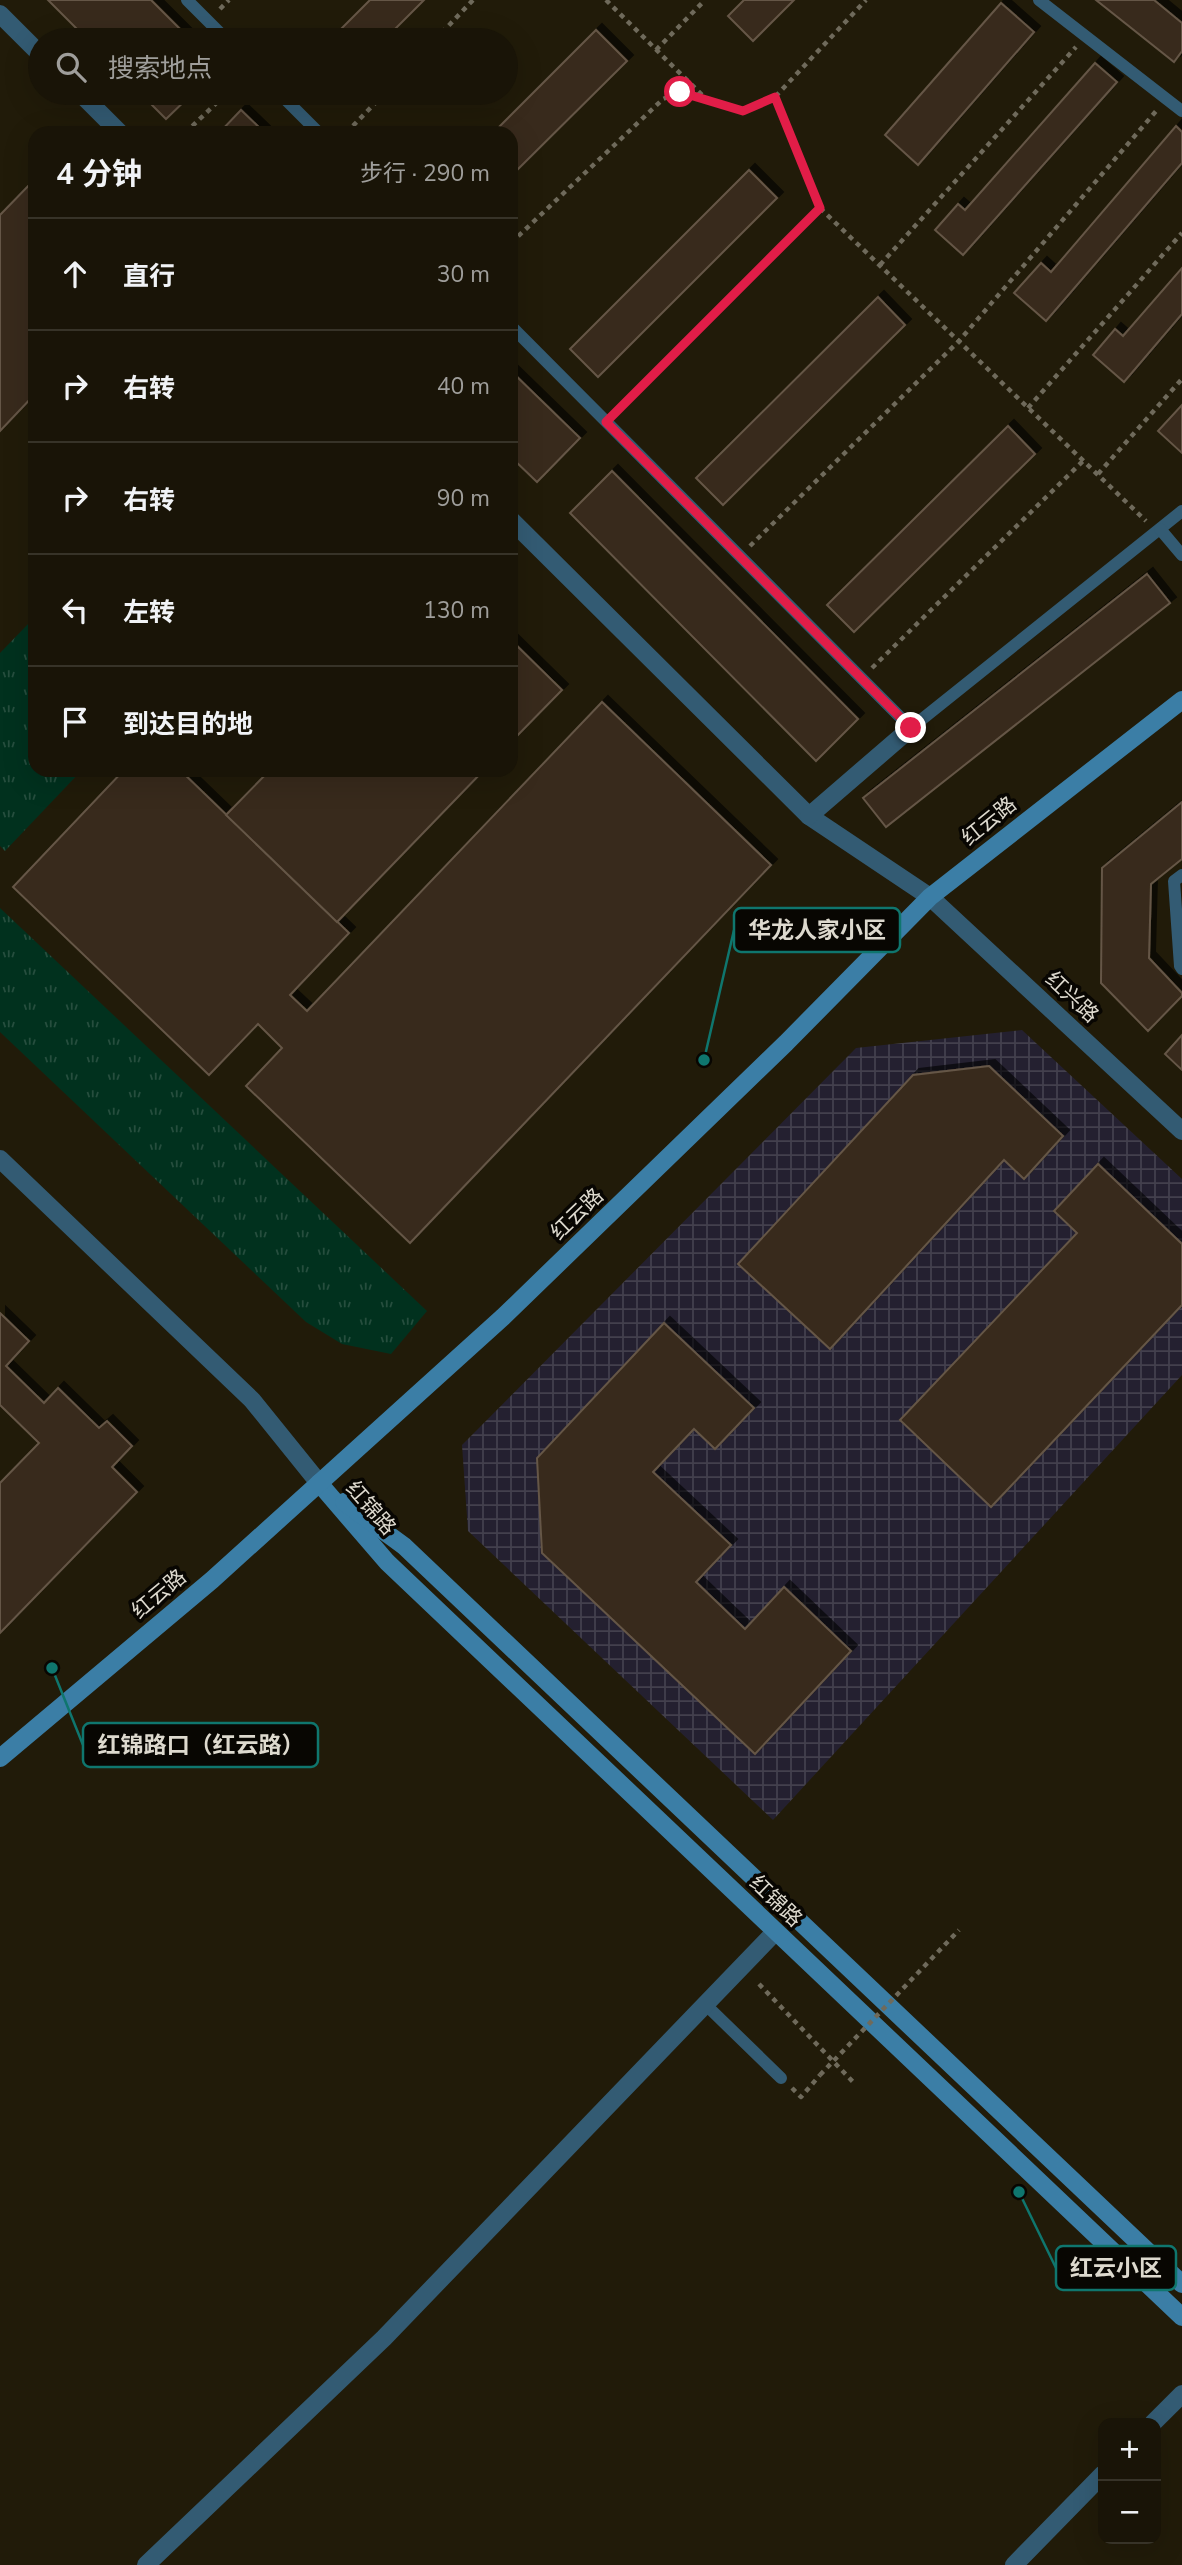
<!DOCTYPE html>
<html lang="zh">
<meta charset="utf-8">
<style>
body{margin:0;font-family:"Nunito Sans","Noto Sans SC",sans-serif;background:#221d11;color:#f1f3f6}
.controls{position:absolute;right:21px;bottom:21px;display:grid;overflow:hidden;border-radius:14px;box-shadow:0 7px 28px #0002}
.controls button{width:63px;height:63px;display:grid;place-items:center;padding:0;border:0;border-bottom:2px solid #373328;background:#191407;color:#f1f3f6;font:35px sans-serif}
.stop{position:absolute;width:21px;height:21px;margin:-16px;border:5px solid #e11d48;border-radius:50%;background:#fff}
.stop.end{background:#e11d48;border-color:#fff;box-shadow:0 2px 7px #0008}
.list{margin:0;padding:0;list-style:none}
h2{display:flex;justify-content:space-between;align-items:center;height:91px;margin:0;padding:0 28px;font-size:30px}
h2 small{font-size:23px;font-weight:400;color:#9f9e9b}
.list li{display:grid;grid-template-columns:46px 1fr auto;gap:21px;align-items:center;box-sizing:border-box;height:112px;padding:0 28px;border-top:2px solid #373328}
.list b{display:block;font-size:26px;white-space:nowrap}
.list em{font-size:23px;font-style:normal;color:#9f9e9b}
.icon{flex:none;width:38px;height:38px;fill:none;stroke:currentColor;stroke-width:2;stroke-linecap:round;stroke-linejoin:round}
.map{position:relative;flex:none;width:1182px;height:2565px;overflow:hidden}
.search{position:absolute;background:#191407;box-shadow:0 7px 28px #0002;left:28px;top:28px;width:490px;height:77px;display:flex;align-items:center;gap:18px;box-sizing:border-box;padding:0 24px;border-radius:38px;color:#9f9e9b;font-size:26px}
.panel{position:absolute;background:#191407;box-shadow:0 7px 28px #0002;left:28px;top:126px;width:490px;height:651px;border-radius:21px}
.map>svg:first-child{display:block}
.industrial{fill:url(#industrial-grid)}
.grass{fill:url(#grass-tufts)}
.building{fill:#382a1c;stroke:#655646;stroke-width:2;filter:url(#shadow)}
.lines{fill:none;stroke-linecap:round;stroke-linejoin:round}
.path{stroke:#6f6a5b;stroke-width:4.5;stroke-dasharray:5 5;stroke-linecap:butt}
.lane{stroke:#335b73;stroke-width:12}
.street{stroke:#335b73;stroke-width:18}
.secondary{stroke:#3b7ea6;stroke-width:18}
.path-bridge{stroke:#6f6a5b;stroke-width:4.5;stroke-dasharray:5 5;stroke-linecap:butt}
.route{stroke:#e11d48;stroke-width:9}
.labels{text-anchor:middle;stroke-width:7;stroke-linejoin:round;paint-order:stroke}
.street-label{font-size:21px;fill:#ddd9ce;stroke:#080602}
.leader{fill:none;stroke:#0f766e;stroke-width:2.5}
.callout-dot{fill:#0f766e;stroke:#080602;stroke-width:2.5}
.callout{fill:#080602;stroke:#0f766e;stroke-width:2.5}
.callout-label{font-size:23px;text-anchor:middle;font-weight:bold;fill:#ddd9ce}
</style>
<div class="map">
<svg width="1182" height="2565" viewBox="0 0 1182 2565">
<defs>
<pattern id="industrial-grid" width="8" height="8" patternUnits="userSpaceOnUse" patternTransform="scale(1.75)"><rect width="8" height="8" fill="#242030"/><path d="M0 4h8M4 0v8" fill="none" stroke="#43404d"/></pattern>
<pattern id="grass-tufts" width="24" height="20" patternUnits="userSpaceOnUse" patternTransform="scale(1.75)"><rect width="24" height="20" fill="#01311e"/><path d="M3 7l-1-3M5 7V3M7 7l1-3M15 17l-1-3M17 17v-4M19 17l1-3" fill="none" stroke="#264e3e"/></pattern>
<filter id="shadow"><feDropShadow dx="6" dy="-6" stdDeviation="0" flood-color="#0009"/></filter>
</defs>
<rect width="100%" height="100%" fill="#211b09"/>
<path class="industrial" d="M1022,1030L1182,1179V1375L773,1820L468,1531L462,1445L856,1048Z"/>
<g class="grass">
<path d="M31,621L35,624V770H82L5,851L0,846V653Z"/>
<path d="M0,908L427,1311L391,1354L342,1344L306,1322L0,1032Z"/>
</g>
<g class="building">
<path d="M48,0H151L191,40H88Z"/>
<path d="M370,0H424L384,40H330Z"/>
<path d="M744,0H794L753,41L728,16Z"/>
<path d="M1096,0H1154L1182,23V51L1174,62Z"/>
<path d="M1001,3L1034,32L918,165L885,135Z"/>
<path d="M596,30L627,61L511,176V133H493Z"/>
<path d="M1095,63L1117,82L963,255L935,230L958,204L965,210Z"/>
<path d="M140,93H193L166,119Z"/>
<path d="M241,110L265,133H219Z"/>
<path d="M1176,126L1182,132V163L1046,321L1014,293L1041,263L1051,272Z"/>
<path d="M749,170L777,198L598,377L570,349Z"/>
<path d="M35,179V394L0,431V215Z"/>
<path d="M1182,268V314L1124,382L1093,355L1115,329L1123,336Z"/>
<path d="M878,297L905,325L723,505L696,478Z"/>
<path d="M511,371L580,438L537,482L511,457Z"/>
<path d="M1182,405V453L1158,431Z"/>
<path d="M1008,426L1035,454L854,632L827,605Z"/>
<path d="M612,471L858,719L816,761L570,513Z"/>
<path d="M1147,574L1170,603L886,827L863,798Z"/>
<path d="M511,640L562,690L511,742Z"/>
<path d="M602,702L771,865L410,1243L246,1086L282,1048L258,1024L209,1075L13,887L124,770H180L349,933L290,995L307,1011Z"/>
<path d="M270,770H484L337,922L226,815Z"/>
<path d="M1182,802V859L1151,884L1149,958L1182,993V996L1148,1031L1101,983L1102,868Z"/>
<path d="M1182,1035V1070L1165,1054Z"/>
<path d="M989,1066L1063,1136L1024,1179L1004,1160L830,1349L738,1264L913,1075Z"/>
<path d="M1098,1164L1182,1244V1305L991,1507L900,1420L1077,1233L1054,1211Z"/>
<path d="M0,1313L29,1341L6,1366L44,1403L58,1388L99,1428L107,1421L132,1446L112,1467L137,1492L0,1633V1483L39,1443L0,1405Z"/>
<path d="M664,1323L754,1408L715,1449L694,1429L653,1472L731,1545L696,1582L745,1629L784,1587L851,1651L755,1754L542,1553L537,1458Z"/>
</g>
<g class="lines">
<g class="path">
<path d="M606,0L705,98"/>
<path d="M220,9L229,0"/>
<path d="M435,40L473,0"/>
<path d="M656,50L705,0"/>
<path d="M775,97L820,208L1146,521"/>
<path d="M185,133L227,93"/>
<path d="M346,133L385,93"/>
<path d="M511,243L663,99L680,92L743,112L775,97L866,0"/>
<path d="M880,265L1076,47"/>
<path d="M1028,408L1182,233"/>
<path d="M618,410L820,208"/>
<path d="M1098,474L1182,379"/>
<path d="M750,546L959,341L1157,110"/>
<path d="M872,668L1083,461"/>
<path d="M759,1984L855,2084"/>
<path d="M792,2088L801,2097L820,2075"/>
</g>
<g class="lane">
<path d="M187,0L227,40"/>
<path d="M1039,0L1182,111"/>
<path d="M279,93L319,133"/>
<path d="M511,326L911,728L1182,511"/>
<path d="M1160,529L1182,555"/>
<path d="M1182,875L1174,881L1180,966L1182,969"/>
<path d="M706,2005L781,2078"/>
</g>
<g class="street">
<path d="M0,14L40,54"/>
<path d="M80,93L120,133"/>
<path d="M511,520L809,816L930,897L1182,1131"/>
<path d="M809,816L911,728"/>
<path d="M0,1159L252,1400L319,1483"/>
<path d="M1153,2423L1182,2394"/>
<path d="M146,2565L384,2338L775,1932"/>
<path d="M1014,2565L1103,2474"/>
</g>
<g class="secondary">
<path d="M319,1483L387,1562L1182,2317"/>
<path d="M344,1502L404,1546L1182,2284"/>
<path d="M0,1758L212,1580L503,1317L786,1043L930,897L1182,700"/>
</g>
<path class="path-bridge" d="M820,2075L959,1930"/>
</g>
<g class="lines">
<path class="route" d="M680,92L743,111L775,97L820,208L606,422L911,728"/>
</g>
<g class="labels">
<g class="street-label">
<text transform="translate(989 821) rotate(-39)" y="7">红云路</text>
<text transform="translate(1072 997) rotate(43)" y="7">红兴路</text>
<text transform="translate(577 1214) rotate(-44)" y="7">红云路</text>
<text transform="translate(371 1508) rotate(49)" y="7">红锦路</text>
<text transform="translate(159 1594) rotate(-40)" y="7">红云路</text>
<text transform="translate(776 1901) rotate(44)" y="7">红锦路</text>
</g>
</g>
<path class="leader" d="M704 1060L734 930M52 1668L83 1745M1019 2192L1056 2268"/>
<g class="callout-dot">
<circle cx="704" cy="1060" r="7"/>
<circle cx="52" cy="1668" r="7"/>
<circle cx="1019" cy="2192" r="7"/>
</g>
<g class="callout">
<rect x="734" y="908" width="166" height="44" rx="7"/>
<rect x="83" y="1723" width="235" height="44" rx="7"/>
<rect x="1056" y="2246" width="120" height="44" rx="7"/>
</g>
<g class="callout-label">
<text x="817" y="938">华龙人家小区</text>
<text x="201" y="1753">红锦路口（红云路）</text>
<text x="1116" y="2276">红云小区</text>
</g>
</svg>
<div class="controls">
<button>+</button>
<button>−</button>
</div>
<div class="stop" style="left:680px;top:92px"></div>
<div class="stop end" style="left:911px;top:728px"></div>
<div class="search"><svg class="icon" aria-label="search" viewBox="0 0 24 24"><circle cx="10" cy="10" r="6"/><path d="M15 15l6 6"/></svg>搜索地点</div>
<section class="panel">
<h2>4 分钟<small>步行 · 290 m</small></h2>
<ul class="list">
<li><svg class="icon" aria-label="ahead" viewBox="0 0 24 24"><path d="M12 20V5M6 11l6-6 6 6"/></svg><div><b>直行</b></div><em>30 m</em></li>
<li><svg class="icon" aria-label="right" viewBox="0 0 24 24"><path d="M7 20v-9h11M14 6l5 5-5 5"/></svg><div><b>右转</b></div><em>40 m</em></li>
<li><svg class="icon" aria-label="right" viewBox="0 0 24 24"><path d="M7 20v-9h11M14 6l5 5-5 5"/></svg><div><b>右转</b></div><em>90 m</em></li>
<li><svg class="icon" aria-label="left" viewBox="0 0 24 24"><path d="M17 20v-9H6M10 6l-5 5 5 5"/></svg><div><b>左转</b></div><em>130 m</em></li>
<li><svg class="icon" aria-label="arrive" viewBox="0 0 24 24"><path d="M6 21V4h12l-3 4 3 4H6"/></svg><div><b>到达目的地</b></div></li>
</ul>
</section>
</div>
